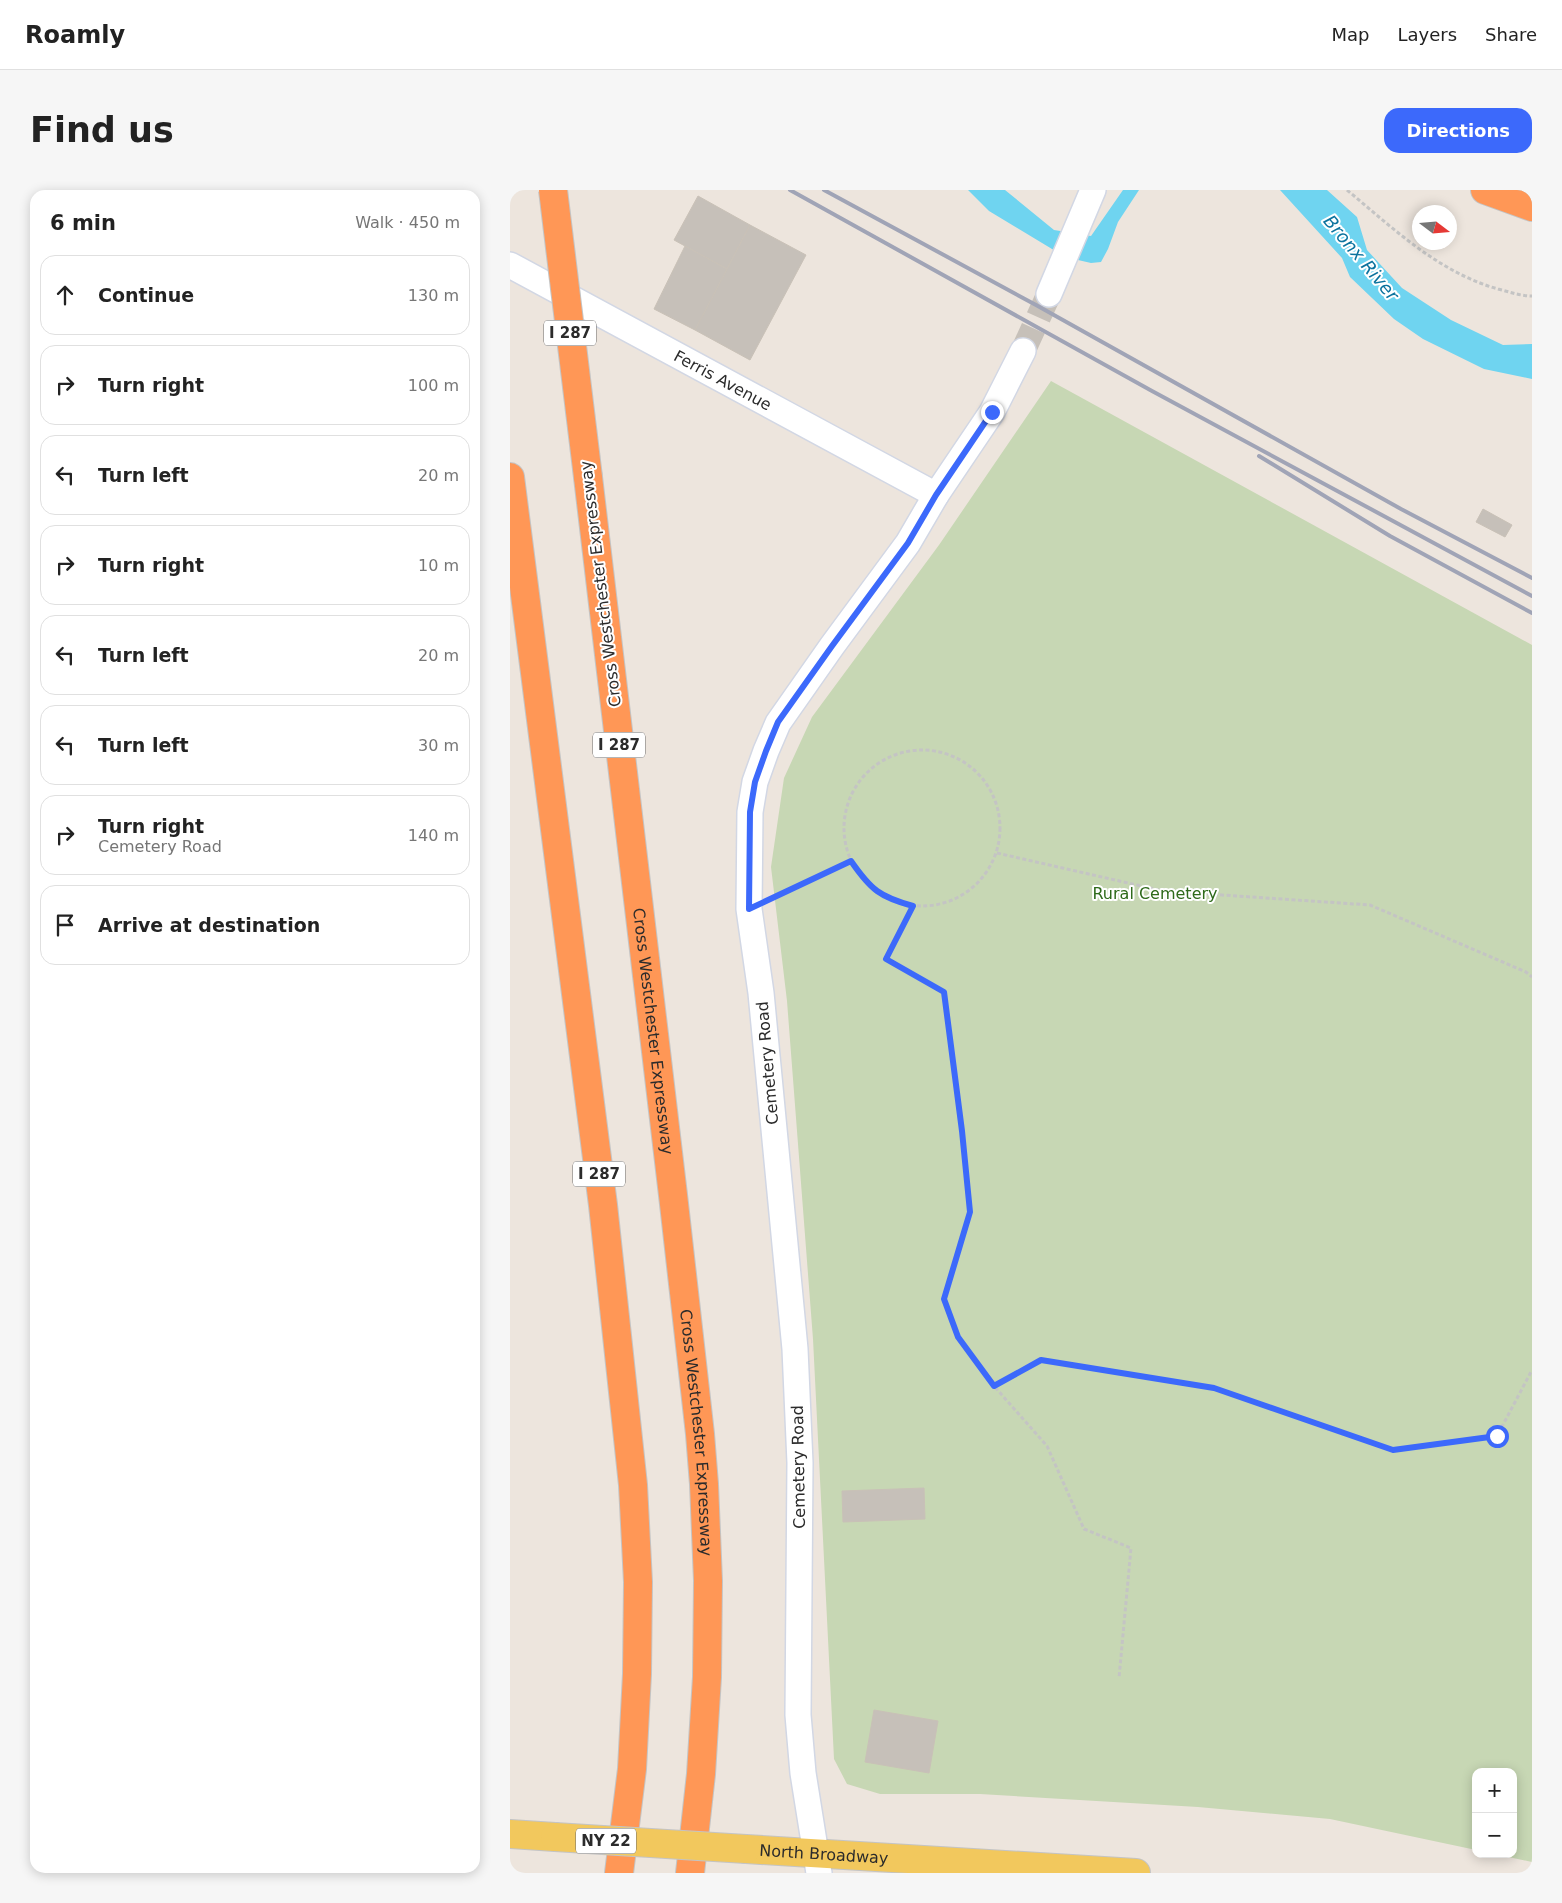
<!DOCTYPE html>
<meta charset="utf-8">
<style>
body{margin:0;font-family:"DejaVu Sans",sans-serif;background:#f6f6f6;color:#222}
.controls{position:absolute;right:15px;bottom:15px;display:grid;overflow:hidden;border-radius:10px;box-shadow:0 2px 12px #0003}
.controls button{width:45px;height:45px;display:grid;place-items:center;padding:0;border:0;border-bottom:1px solid #e0e0e0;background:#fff;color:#222;font:25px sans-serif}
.compass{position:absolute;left:902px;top:15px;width:45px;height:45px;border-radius:50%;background:#fff;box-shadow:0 2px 12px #0003;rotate:106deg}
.stop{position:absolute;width:15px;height:15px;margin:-11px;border:4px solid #3c69fb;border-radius:50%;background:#fff}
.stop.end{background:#3c69fb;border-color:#fff;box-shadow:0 1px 5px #0008}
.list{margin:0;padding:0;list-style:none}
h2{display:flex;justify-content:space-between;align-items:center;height:65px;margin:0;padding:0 20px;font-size:21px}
h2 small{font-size:16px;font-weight:400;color:#767676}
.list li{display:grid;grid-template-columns:32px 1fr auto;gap:15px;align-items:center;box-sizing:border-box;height:80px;margin:0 10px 10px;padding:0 10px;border:1px solid #e0e0e0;border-radius:15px}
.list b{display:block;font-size:19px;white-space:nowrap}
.list p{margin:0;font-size:16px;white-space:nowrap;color:#767676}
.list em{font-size:16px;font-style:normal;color:#767676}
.icon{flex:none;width:28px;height:28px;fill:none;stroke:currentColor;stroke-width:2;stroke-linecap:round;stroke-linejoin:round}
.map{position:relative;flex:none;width:1022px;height:1683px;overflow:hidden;border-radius:15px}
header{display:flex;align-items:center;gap:30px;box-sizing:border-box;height:70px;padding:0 25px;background:#fff;border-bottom:1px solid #e0e0e0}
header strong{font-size:24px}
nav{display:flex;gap:28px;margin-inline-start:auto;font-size:18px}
.intro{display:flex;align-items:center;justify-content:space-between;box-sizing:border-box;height:120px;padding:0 30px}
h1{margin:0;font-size:35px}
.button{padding:12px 22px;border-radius:15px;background:#3c69fb;color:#fff;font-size:18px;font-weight:700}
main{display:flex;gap:30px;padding:0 30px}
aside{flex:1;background:#fff;border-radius:15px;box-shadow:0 2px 12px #0003}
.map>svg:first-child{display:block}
.cemetery{fill:#c7d7b4}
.water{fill:#6fd4f0}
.building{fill:#c6c0b9;stroke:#c9c1b7}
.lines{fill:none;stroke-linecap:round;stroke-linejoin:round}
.minor-tunnel{stroke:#c6c0b9;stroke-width:25;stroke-dasharray:25 12;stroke-linecap:butt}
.minor-casing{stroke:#d2d7e4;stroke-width:28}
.major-casing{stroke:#c4c4c4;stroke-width:30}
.highway-casing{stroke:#c4c4c4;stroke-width:30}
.path{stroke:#c4c4c4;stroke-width:3;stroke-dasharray:4 2.5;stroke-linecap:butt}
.minor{stroke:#fff;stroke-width:25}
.major{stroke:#f2c85d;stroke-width:28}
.highway{stroke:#ff9756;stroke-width:28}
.rail{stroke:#a0a4b6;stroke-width:4}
.major-bridge-casing{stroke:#c4c4c4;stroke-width:30;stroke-linecap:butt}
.highway-bridge-casing{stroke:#c4c4c4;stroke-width:30;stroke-linecap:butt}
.major-bridge{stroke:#f2c85d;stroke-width:28}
.highway-bridge{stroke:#ff9756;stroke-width:28}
.route{stroke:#3c69fb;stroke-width:6}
.labels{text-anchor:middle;stroke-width:4;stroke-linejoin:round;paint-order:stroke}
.shield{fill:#fff;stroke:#6b6b6b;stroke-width:1}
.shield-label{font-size:15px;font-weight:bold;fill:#2b2b2b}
.street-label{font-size:16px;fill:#2b2b2b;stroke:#fff}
.park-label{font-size:16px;fill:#2e6a1a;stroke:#fff}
.water-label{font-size:18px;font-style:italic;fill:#0c739e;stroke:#fff}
</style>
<header>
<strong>Roamly</strong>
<nav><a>Map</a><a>Layers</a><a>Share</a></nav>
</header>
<div class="intro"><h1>Find us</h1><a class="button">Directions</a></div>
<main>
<aside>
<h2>6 min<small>Walk · 450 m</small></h2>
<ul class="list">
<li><svg class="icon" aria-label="ahead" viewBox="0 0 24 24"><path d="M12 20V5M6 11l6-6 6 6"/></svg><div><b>Continue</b></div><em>130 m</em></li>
<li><svg class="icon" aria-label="right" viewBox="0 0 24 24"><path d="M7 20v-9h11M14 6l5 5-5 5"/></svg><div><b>Turn right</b></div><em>100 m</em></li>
<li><svg class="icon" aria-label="left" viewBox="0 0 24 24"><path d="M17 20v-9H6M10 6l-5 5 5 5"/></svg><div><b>Turn left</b></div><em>20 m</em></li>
<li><svg class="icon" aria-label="right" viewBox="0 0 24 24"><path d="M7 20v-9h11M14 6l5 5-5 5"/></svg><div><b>Turn right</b></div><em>10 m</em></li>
<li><svg class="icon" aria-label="left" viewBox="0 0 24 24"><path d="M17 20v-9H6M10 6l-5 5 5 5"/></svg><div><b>Turn left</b></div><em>20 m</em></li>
<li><svg class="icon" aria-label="left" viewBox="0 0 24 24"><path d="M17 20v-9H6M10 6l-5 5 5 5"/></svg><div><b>Turn left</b></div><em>30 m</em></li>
<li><svg class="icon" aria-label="right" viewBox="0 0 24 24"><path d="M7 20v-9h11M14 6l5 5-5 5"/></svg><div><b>Turn right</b><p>Cemetery Road</p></div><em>140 m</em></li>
<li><svg class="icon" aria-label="arrive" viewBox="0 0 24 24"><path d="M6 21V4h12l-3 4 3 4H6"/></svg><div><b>Arrive at destination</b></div></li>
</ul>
</aside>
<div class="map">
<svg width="1022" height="1683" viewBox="0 0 1022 1683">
<rect width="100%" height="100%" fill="#ede5dd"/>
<path class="cemetery" d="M541,191L1022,455V1672L984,1664H1003V1582H966V1660L820,1629L688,1617L470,1604H370L337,1594L324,1569L303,1149L277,811L261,677L274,588L302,527L429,355Z"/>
<g class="water">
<path d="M458,0H495L544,40L581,46L613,0H629L608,32L598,59L591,72L581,73L568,70L542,59L479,21Z"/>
<path d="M770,0H817L847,27L857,60L892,98L941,130L993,155L1022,154V189L974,179L913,149L884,129L840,87L832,68Z"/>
</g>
<g class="building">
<path d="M188,6L240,35L217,79L164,50Z"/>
<path d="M240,35L296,65L240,170L185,140Z"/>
<path d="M175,56L217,79L185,140L144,119Z"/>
<path d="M973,319L1002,335L995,347L966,332Z"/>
<path d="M414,1298L415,1329L333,1332L332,1301Z"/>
<path d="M364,1520L428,1531L419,1583L355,1572Z"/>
</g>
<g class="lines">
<path class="minor-tunnel" d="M513,161L539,104"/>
<g class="minor-casing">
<g id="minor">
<path id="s1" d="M0,75L426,305"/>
<path d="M539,104L583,0"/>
<path d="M309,1683L293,1583L288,1525L290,1273L285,1159L251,803L239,719L240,622L245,592L256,561L268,533L322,456L398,353L426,305L482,222L513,161"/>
</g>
</g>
<g class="major-casing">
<g id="major">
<path d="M0,1644L45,1647"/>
<path id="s2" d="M236,1659L626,1683"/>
</g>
</g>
<g class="highway-casing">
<g id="highway">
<path d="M975,0L1022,17"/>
<path d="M0,287L93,1015L123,1295L128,1392L127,1484L122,1579L109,1683"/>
<path id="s3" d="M78,287L163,1005L190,1244L194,1294L198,1391L197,1487L191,1584L180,1683"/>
</g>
</g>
<g class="path">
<path d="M837,0C884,39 928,82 988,99C1000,102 1010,106 1022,106"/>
<circle cx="412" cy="638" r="78"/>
<path d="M487,663L653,701L860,715L1016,782L1022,787"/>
<path d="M265,707L341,671"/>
<path d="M403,717L376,769L433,802L452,941L460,1022L435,1109L448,1147L484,1196L537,1256L574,1339L621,1358L609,1488"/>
<path d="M484,1196L531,1170L704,1198L883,1260L987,1246L1022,1180"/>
</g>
<use href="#minor" class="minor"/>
<use href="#major" class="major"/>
<use href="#highway" class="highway"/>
<g class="rail">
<path d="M280,0L642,201L1022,406"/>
<path d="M314,0L526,115L891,319L1022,388"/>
<path d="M749,266L880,346L1022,423"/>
</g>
<g class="major-bridge-casing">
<path id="major-bridge" d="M45,1647L236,1659"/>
</g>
<g class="highway-bridge-casing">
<path id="highway-bridge" d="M43,0L78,287"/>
</g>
<use href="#major-bridge" class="major-bridge"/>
<use href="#highway-bridge" class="highway-bridge"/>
</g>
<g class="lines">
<path class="route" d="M482,222L426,305L398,353L322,456L268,532L256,561L245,592L240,622L239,719L341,671C361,700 370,707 403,716L376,769L434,802L452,941L460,1022L434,1109L448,1147L484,1196L531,1170L704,1198L883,1260L987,1246"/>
</g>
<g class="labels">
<g class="shield">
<rect x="34" y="130.5" width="52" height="25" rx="4"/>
<rect x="83" y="542.5" width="52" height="25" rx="4"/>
<rect x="63" y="971.5" width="52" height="25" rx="4"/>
<rect x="66" y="1638.5" width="60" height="25" rx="4"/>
</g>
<g class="shield-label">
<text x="60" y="148">I 287</text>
<text x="109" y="560">I 287</text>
<text x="89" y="989">I 287</text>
<text x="96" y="1656">NY 22</text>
</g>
<g class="street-label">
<text dy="6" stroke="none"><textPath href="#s1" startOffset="242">Ferris Avenue</textPath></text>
<text transform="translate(90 394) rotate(-97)" y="6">Cross Westchester Expressway</text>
<text dy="6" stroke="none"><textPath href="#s3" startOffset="558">Cross Westchester Expressway</textPath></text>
<text transform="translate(257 873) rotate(-95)" y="6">Cemetery Road</text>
<text dy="6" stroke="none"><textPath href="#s3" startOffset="962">Cross Westchester Expressway</textPath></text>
<text transform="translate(288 1277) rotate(-91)" y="6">Cemetery Road</text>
<text dy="6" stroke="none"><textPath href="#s2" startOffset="78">North Broadway</textPath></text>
</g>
<g class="park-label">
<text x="645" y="709">Rural Cemetery</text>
</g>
<g class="water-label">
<text transform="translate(851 68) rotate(50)" y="6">Bronx River</text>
</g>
</g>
</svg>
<div class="controls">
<button>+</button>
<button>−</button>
</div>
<svg class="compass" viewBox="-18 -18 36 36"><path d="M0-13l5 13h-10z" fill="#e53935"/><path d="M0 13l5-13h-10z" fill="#767676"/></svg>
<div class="stop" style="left:987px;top:1246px"></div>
<div class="stop end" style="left:482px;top:222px"></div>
</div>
</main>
